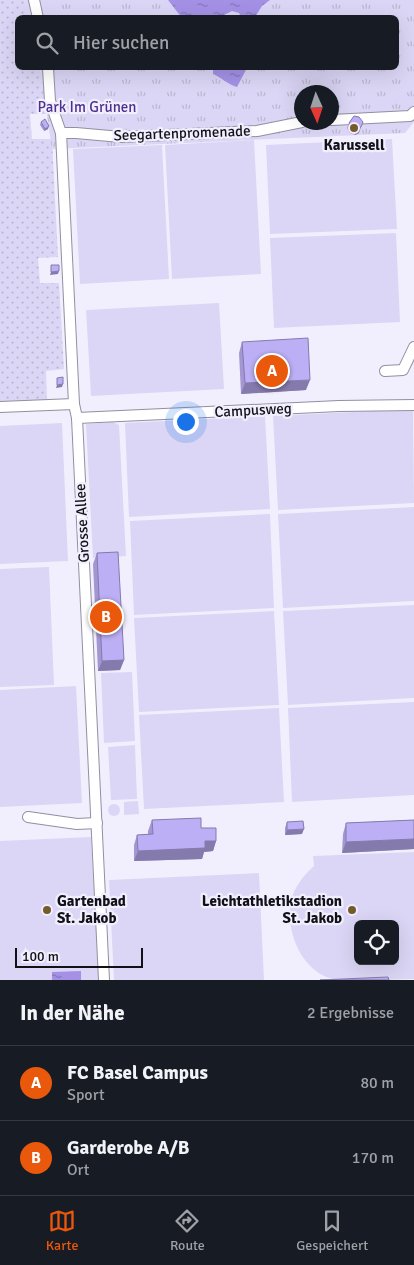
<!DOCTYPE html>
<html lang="de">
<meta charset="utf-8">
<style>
body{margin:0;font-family:Signika,sans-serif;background:#242831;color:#f1f3f6}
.controls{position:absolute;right:15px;bottom:15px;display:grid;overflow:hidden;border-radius:8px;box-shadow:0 5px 20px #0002}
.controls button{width:45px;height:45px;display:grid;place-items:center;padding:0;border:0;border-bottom:1px solid #363941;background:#171b24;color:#f1f3f6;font:25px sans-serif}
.compass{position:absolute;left:294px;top:85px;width:45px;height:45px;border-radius:50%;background:#171b24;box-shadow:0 5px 20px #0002;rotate:177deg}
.scale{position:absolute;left:15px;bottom:12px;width:128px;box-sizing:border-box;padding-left:5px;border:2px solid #121117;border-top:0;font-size:14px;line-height:18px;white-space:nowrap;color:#121117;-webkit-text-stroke:4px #f1effe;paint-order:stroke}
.you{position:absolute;left:185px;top:421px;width:18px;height:18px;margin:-12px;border:4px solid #fff;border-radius:50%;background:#1a73e8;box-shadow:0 0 0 8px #1a73e833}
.badge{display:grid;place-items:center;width:32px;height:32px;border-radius:50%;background:#ea580c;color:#fff;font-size:16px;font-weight:700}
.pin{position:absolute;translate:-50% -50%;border:2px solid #fff;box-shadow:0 1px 5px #0006}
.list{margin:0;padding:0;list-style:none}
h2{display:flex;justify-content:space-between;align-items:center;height:65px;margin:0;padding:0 20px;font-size:21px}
h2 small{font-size:16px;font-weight:400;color:#9ea1a6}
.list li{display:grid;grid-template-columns:32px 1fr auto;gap:15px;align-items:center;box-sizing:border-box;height:75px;padding:0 20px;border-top:1px solid #363941}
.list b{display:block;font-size:19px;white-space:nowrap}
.list p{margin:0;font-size:16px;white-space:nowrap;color:#9ea1a6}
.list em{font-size:16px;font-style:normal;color:#9ea1a6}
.icon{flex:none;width:28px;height:28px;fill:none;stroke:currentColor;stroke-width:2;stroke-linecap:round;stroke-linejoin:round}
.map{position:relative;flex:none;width:414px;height:980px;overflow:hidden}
.search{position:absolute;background:#171b24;box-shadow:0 5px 20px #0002;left:15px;right:15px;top:15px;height:55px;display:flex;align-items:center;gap:12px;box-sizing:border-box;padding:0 18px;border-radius:8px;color:#9ea1a6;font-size:19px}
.sheet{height:215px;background:#171b24}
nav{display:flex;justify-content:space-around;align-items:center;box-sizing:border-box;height:70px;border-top:1px solid #363941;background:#171b24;font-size:14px;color:#9ea1a6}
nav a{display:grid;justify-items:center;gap:2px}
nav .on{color:#ea580c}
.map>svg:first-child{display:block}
.grass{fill:url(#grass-dots)}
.park{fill:url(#park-tufts);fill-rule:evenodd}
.garden{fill:#dbd6f5;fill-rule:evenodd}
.water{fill:url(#water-ripples)}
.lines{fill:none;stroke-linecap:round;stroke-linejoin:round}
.minor-casing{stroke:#928fa0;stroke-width:12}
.minor{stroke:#fff;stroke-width:10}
.wall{fill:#a396d3}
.shaded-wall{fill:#847aac}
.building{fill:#bdaff5;stroke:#847aac}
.poi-dot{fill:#735b2c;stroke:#f1effe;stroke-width:2}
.labels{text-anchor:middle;stroke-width:4.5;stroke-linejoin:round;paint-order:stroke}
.park-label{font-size:15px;fill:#4f2f91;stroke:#f1effe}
.street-label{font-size:15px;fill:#121117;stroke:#f1effe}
.poi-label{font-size:15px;font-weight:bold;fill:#121117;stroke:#f1effe}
</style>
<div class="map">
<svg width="414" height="980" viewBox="0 0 414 980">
<defs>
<pattern id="grass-dots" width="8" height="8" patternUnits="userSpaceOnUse" patternTransform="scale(1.25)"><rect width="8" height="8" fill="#dbd6f5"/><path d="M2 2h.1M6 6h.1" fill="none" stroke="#bbb7d1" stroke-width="1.8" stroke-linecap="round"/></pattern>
<pattern id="park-tufts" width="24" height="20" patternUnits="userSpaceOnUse" patternTransform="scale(1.25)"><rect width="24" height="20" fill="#dbd6f5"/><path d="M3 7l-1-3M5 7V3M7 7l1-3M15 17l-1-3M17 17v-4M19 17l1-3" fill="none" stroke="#bbb7d1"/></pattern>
<pattern id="water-ripples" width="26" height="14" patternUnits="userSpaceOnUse" patternTransform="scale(1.25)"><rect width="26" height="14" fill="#a491e6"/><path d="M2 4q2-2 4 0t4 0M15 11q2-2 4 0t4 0" fill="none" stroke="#8475b9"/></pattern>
</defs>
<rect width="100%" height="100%" fill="#f1effe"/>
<path class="grass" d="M0,0H24L30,17L18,18V68H40L48,114H30L32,139H52L58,257L38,258L40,283H59L64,369L46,371L47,401L0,403Z"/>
<path class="park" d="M24,0H414V122L405,133L52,149L40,68H396V18H30ZM302,92H332V122H302Z"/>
<g class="garden">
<path d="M392,139L397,229L270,234L266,145Z"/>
<path d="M254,140L261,274L172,279L165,145Z"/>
<path d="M162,145L169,279L80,284L73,149Z"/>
<path d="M396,233L400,322L274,328L270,238Z"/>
<path d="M219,303L224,389L91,396L86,310Z"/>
<path d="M413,409L414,503L278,510L273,416Z"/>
<path d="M265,416L270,509L129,517L125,423Z"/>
<path d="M113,422L119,425L126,556L93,558L86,424Z"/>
<path d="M62,423L68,561L0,564V426Z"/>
<path d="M414,507V601L283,608L278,514Z"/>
<path d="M270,514L274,608L134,615L130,521Z"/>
<path d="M49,567L54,685L0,687V569Z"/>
<path d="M414,605V698L288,705L283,611Z"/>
<path d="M274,611L279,705L139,712L134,618Z"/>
<path d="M132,672L135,741L104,743L101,673Z"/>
<path d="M76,686L82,803L0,807V690Z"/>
<path d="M414,702V795L292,802L288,708Z"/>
<path d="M279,708L284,802L144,809L139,715Z"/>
<path d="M135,745L137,799L111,800L108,747Z"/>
<path d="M138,801L139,814L124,815V802Z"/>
<circle cx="114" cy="810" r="6"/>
<path d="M91,837L99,980H0V841Z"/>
<path d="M414,852V979C391,980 359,980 337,980C302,974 285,932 291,901C294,887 304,875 314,866L313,856ZM358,924H395V961H358Z"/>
<path d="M259,873L264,980H114L109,880Z"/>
</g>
<g class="water">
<path d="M168,0H270L262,6L255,17H241L239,13L232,11L220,17L182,18Z"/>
<path d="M213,68H247L237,87C227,84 222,78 213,74Z"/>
<path d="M81,971V980H52V972Z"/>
</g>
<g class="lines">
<g class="minor-casing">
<g id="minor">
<path d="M34,0L38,18"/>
<path d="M48,68L50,101L61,133L74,404L77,418L104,980"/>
<path d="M332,120L410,116L414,112"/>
<path d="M61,133H76L121,137L257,131L302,122"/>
<path d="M385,371L403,370L414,347"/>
<path d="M0,407L74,404"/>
<path d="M77,418L339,406L414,405"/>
<path d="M28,817L77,824L97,823"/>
</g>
</g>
<use href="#minor" class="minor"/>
</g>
<g class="wall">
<path d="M354,116L359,133L355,135L350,133L347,128L349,123Z"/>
<path d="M41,122L48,129L44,131L40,125Z"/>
<path d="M242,342L306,390L241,394L239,353Z"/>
<path d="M97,553L124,660L120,670L98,671L93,564Z"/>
<path d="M152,820L201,828L216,841L213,851L204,852L202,859L134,861V845L137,835L148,834V831Z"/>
<path d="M414,820V849L342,853L343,834L346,823Z"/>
<path d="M287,822L302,834L285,835V828Z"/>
</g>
<g class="shaded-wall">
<path d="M49,126L48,129L44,131L45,129Z"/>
<path d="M361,127L359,133L355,135L357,129Z"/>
<path d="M59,271L58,274L50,275L51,272Z"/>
<path d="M310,380L306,390L241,394L245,383Z"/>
<path d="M63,384L62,387L56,388L57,385Z"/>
<path d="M124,660L120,670L98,671L102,661Z"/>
<path d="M304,829L302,834L285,835L287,830Z"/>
<path d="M414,839V849L342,853L346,842Z"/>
<path d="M205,841H216L213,851L204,852L202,859L134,861L138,851Z"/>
</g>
<g class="building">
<path d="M354,116L359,117L363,122L361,127L357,129L352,128L349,123Z"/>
<path d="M45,119L49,126L45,129L41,122Z"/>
<path d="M51,265H59V271L51,272Z"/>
<path d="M308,338L310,380L245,383L242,342Z"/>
<path d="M63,377V384L57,385V378Z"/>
<path d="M118,552L124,660L102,661L97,553Z"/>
<path d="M201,818V828H216V841H205V848L138,851L137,835L153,834L152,820Z"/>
<path d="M414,820V839L346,842V823Z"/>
<path d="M303,821L304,829L287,830V822Z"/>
<path d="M388,977L389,980H320Z"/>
</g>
<g class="poi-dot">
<circle cx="354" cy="128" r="5"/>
<circle cx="47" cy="910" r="5"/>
<circle cx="352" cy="910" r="5"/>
</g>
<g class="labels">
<g class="park-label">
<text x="87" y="112">Park Im Grünen</text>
</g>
<g class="street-label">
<text transform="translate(182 133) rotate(-2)" y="5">Seegartenpromenade</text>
<text transform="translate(253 410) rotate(-3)" y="5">Campusweg</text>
<text transform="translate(82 523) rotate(-93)" y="5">Grosse Allee</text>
</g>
<g class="poi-label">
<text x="354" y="150">Karussell</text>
<text x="57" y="906" text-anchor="start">Gartenbad<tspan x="57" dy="17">St. Jakob</tspan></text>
<text x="342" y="906" text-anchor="end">Leichtathletikstadion<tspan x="342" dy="17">St. Jakob</tspan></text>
</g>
</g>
</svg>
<div class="controls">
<button><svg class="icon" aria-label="locate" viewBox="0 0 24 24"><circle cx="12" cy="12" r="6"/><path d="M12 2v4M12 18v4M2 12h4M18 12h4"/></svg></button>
</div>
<svg class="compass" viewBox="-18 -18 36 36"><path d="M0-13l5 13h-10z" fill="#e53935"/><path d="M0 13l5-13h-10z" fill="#9ea1a6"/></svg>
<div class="scale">100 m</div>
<div class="you"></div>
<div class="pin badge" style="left:272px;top:371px">A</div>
<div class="pin badge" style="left:106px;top:617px">B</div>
<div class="search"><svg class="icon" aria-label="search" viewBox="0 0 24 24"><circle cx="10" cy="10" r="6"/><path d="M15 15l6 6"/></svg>Hier suchen</div>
</div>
<section class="sheet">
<h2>In der Nähe<small>2 Ergebnisse</small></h2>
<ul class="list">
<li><span class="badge">A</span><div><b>FC Basel Campus</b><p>Sport</p></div><em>80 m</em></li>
<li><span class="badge">B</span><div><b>Garderobe A/B</b><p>Ort</p></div><em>170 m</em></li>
</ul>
</section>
<nav>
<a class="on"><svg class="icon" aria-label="map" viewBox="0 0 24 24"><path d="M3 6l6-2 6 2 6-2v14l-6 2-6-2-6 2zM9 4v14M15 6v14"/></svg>Karte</a>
<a><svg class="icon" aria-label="directions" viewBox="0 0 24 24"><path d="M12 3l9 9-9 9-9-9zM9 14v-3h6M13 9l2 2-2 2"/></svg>Route</a>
<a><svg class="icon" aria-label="saved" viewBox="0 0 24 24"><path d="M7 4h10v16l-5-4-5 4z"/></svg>Gespeichert</a>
</nav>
